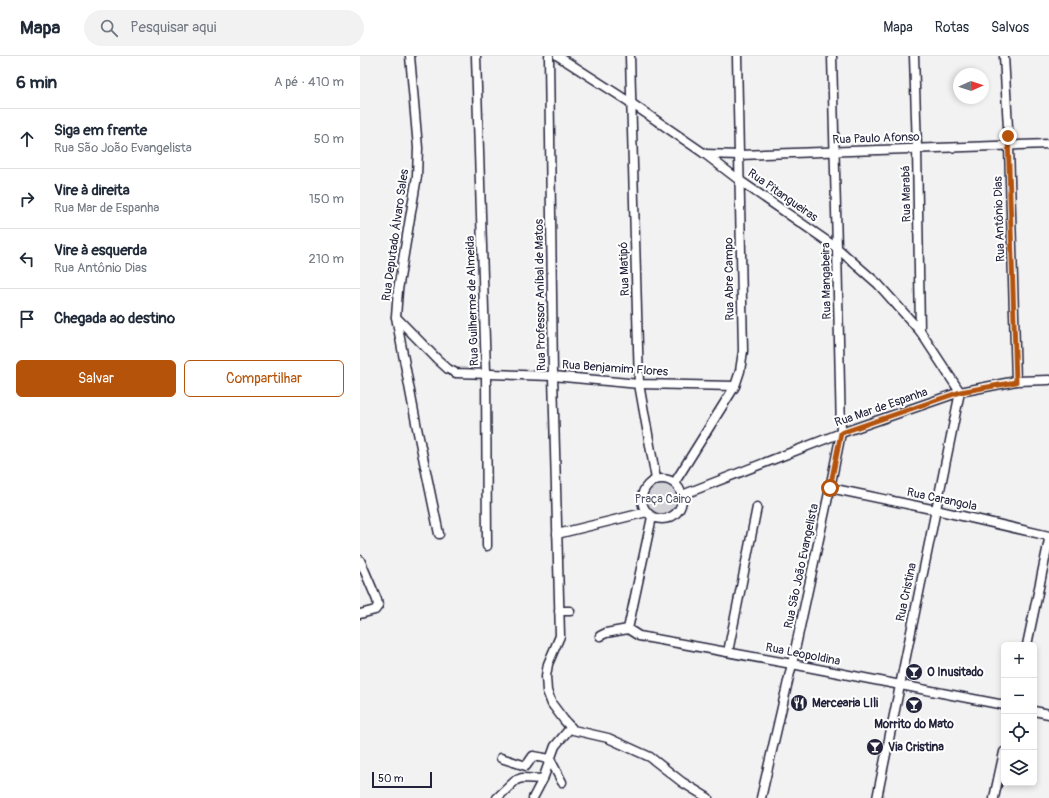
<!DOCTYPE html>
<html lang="pt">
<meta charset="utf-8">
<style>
body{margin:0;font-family:Pangolin,sans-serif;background:#f2f2f3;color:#1f2937}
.controls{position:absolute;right:12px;bottom:12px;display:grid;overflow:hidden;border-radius:6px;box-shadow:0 2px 6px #0003}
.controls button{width:36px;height:36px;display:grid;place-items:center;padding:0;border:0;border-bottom:1px solid #e0e1e3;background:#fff;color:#1f2937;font:20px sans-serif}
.compass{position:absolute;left:593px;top:12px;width:36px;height:36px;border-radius:50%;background:#fff;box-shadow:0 2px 6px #0003;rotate:87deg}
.scale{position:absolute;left:12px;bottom:10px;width:60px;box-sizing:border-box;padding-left:4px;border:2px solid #22223b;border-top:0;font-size:11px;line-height:14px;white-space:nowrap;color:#22223b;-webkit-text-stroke:3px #fff;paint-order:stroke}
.stop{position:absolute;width:12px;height:12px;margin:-9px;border:3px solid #b45309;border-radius:50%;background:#fff}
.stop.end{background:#b45309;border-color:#fff;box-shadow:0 1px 4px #0008}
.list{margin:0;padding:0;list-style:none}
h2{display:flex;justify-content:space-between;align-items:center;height:52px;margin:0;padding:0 16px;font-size:17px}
h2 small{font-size:13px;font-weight:400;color:#747a83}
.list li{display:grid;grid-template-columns:26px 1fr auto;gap:12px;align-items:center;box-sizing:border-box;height:60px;padding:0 16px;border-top:1px solid #e0e1e3}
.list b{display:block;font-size:15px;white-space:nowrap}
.list p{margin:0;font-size:13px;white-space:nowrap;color:#747a83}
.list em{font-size:13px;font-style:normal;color:#747a83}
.actions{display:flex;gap:8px;padding:12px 16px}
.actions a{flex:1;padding:9px 0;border:1px solid #b45309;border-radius:6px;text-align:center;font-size:14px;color:#b45309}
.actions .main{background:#b45309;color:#fff}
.icon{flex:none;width:22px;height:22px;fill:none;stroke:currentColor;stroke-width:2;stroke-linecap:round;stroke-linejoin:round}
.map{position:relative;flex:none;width:689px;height:742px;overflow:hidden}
header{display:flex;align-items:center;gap:24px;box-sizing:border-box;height:56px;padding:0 20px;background:#fff;border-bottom:1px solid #e0e1e3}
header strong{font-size:19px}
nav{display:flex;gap:22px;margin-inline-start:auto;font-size:14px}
.search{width:280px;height:36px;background:#f2f2f3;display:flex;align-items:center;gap:10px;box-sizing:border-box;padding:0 14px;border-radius:22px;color:#747a83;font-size:15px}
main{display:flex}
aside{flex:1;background:#fff}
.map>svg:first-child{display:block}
.green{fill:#d3d3d8;stroke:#7a7a8a}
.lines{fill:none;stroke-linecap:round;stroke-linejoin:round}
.minor-casing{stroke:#22223b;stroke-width:11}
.minor{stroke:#fff;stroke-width:8}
.route{stroke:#b45309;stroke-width:5}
.labels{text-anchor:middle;stroke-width:4;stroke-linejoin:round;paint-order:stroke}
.street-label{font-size:12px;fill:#22223b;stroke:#fff}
.park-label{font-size:12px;fill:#57576a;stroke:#fff}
.poi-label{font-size:12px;font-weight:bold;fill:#22223b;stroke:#fff;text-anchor:start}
</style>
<header>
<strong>Mapa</strong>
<div class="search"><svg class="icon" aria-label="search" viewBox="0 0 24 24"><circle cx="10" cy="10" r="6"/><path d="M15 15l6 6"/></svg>Pesquisar aqui</div>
<nav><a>Mapa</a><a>Rotas</a><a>Salvos</a></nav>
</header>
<main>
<aside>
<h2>6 min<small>A pé · 410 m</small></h2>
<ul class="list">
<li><svg class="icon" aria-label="ahead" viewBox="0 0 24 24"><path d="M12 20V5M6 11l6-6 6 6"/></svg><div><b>Siga em frente</b><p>Rua São João Evangelista</p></div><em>50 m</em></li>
<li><svg class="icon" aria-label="right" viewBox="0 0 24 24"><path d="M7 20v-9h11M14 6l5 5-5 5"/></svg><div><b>Vire à direita</b><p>Rua Mar de Espanha</p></div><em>150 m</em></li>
<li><svg class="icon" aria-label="left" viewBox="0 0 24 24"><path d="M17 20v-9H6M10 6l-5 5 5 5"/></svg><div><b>Vire à esquerda</b><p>Rua Antônio Dias</p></div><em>210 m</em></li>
<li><svg class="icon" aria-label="arrive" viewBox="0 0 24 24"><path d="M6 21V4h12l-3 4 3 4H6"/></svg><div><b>Chegada ao destino</b></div></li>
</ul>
<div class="actions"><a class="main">Salvar</a><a>Compartilhar</a></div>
</aside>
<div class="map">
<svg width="689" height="742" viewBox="0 0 689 742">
<rect width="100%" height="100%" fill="#f2f2f3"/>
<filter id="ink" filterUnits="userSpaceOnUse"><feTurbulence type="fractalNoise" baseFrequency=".025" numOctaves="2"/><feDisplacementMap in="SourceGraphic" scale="8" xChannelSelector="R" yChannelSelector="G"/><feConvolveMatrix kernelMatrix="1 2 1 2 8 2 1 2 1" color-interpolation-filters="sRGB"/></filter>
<g filter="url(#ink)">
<circle class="green" cx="302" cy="443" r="18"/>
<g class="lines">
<g class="minor-casing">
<g id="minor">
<path d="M50,0L58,92L57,120L38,234L36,261L57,372L79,478"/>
<path d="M116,0L126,317L127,490"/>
<path d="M189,0L193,320L200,580L188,608L186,620L187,635L192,648L204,664L213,674L248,682L290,701L322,726L348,742"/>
<path d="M198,0L271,47L345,98L379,124L477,192L518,228L560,275L600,336"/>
<path d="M270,0L279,328L296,423"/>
<path d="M554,0L557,92L560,275"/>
<path d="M644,0L649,90L656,325"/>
<path d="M345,98L379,99L689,88"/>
<path d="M36,261L77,303L88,313L96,317L193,320L279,328L375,330"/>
<circle cx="302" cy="443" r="20"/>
<path d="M315,426L375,330L380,315L383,295L377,0"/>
<path d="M470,432L576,454L689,480"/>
<path d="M322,439L481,377L600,336L656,325L689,324"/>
<path d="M197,478L287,456"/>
<path d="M0,504L17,544L18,550L15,554L0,558"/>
<path d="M199,555H210"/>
<path d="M268,573L292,461"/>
<path d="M240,580L246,577L268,573L279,580L432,608L644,649"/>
<path d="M667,589L689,484"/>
<path d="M368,596L397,451"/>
<path d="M674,655L689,658"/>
<path d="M141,702L166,710L173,700L190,703L202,726"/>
<path d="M137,742L156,724L162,722L183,723"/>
<path d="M173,742L183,723L195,690L211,671"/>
<path d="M401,742L432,608L470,432L481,377L477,192L472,0"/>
<path d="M517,742L600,336"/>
<path d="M634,742L644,696"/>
</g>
</g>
<use href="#minor" class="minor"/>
</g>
</g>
<g class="lines" filter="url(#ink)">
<path class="route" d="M470,432L481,377L600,336L656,326L648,80"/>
</g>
<defs>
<g id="bar-disc" transform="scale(0.9)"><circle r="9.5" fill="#22223b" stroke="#fff"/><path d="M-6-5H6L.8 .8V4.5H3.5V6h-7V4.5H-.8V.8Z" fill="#fff"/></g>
<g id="restaurant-disc" transform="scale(0.9)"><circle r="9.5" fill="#22223b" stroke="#fff"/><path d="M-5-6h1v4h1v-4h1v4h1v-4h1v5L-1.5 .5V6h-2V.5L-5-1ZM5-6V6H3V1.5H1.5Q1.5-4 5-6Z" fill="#fff"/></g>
</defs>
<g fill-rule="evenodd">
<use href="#bar-disc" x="554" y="616"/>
<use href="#restaurant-disc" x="439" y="647"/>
<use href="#bar-disc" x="554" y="649"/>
<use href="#bar-disc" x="515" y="691"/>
</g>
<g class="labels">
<g class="street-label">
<text transform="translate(516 82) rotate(-2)" y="4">Rua Paulo Afonso</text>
<text transform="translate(546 138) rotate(-91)" y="4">Rua Marabá</text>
<text transform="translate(423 139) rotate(35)" y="4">Rua Pitangueiras</text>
<text transform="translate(639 163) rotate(-92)" y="4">Rua Antônio Dias</text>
<text transform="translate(35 179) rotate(-82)" y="4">Rua Deputado Álvaro Sales</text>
<text transform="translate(264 213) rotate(-92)" y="4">Rua Matipó</text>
<text transform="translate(369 223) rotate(-91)" y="4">Rua Abre Campo</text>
<text transform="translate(466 225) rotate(-91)" y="4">Rua Mangabeira</text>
<text transform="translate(180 239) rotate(-91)" y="4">Rua Professor Aníbal de Matos</text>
<text transform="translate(112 245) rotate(-92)" y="4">Rua Guilherme de Almeida</text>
<text transform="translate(255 312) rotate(4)" y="4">Rua Benjamim Flores</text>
<text transform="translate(521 351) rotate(-19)" y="4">Rua Mar de Espanha</text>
<text transform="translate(582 443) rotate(12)" y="4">Rua Carangola</text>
<text transform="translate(441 510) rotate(-78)" y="4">Rua São João Evangelista</text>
<text transform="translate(546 536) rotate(-78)" y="4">Rua Cristina</text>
<text transform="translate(443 598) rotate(11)" y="4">Rua Leopoldina</text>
</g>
<g class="park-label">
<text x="303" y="447">Praça Cairo</text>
</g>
<g class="poi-label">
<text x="567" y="620">O Inusitado</text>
<text x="452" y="651">Mercearia LIli</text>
<text x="554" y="672" text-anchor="middle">Morrito do Mato</text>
<text x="528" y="695">Via Cristina</text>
</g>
</g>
</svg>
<div class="controls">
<button>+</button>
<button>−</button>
<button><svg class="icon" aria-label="locate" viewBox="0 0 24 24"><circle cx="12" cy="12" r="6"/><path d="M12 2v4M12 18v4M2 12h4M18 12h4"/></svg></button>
<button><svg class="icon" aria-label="layers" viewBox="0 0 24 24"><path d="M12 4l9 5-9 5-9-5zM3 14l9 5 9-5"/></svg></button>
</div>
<svg class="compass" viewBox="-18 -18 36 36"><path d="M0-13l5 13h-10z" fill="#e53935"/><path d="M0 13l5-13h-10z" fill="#747a83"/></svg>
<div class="scale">50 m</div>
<div class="stop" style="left:470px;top:432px"></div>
<div class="stop end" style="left:648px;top:80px"></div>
</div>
</main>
